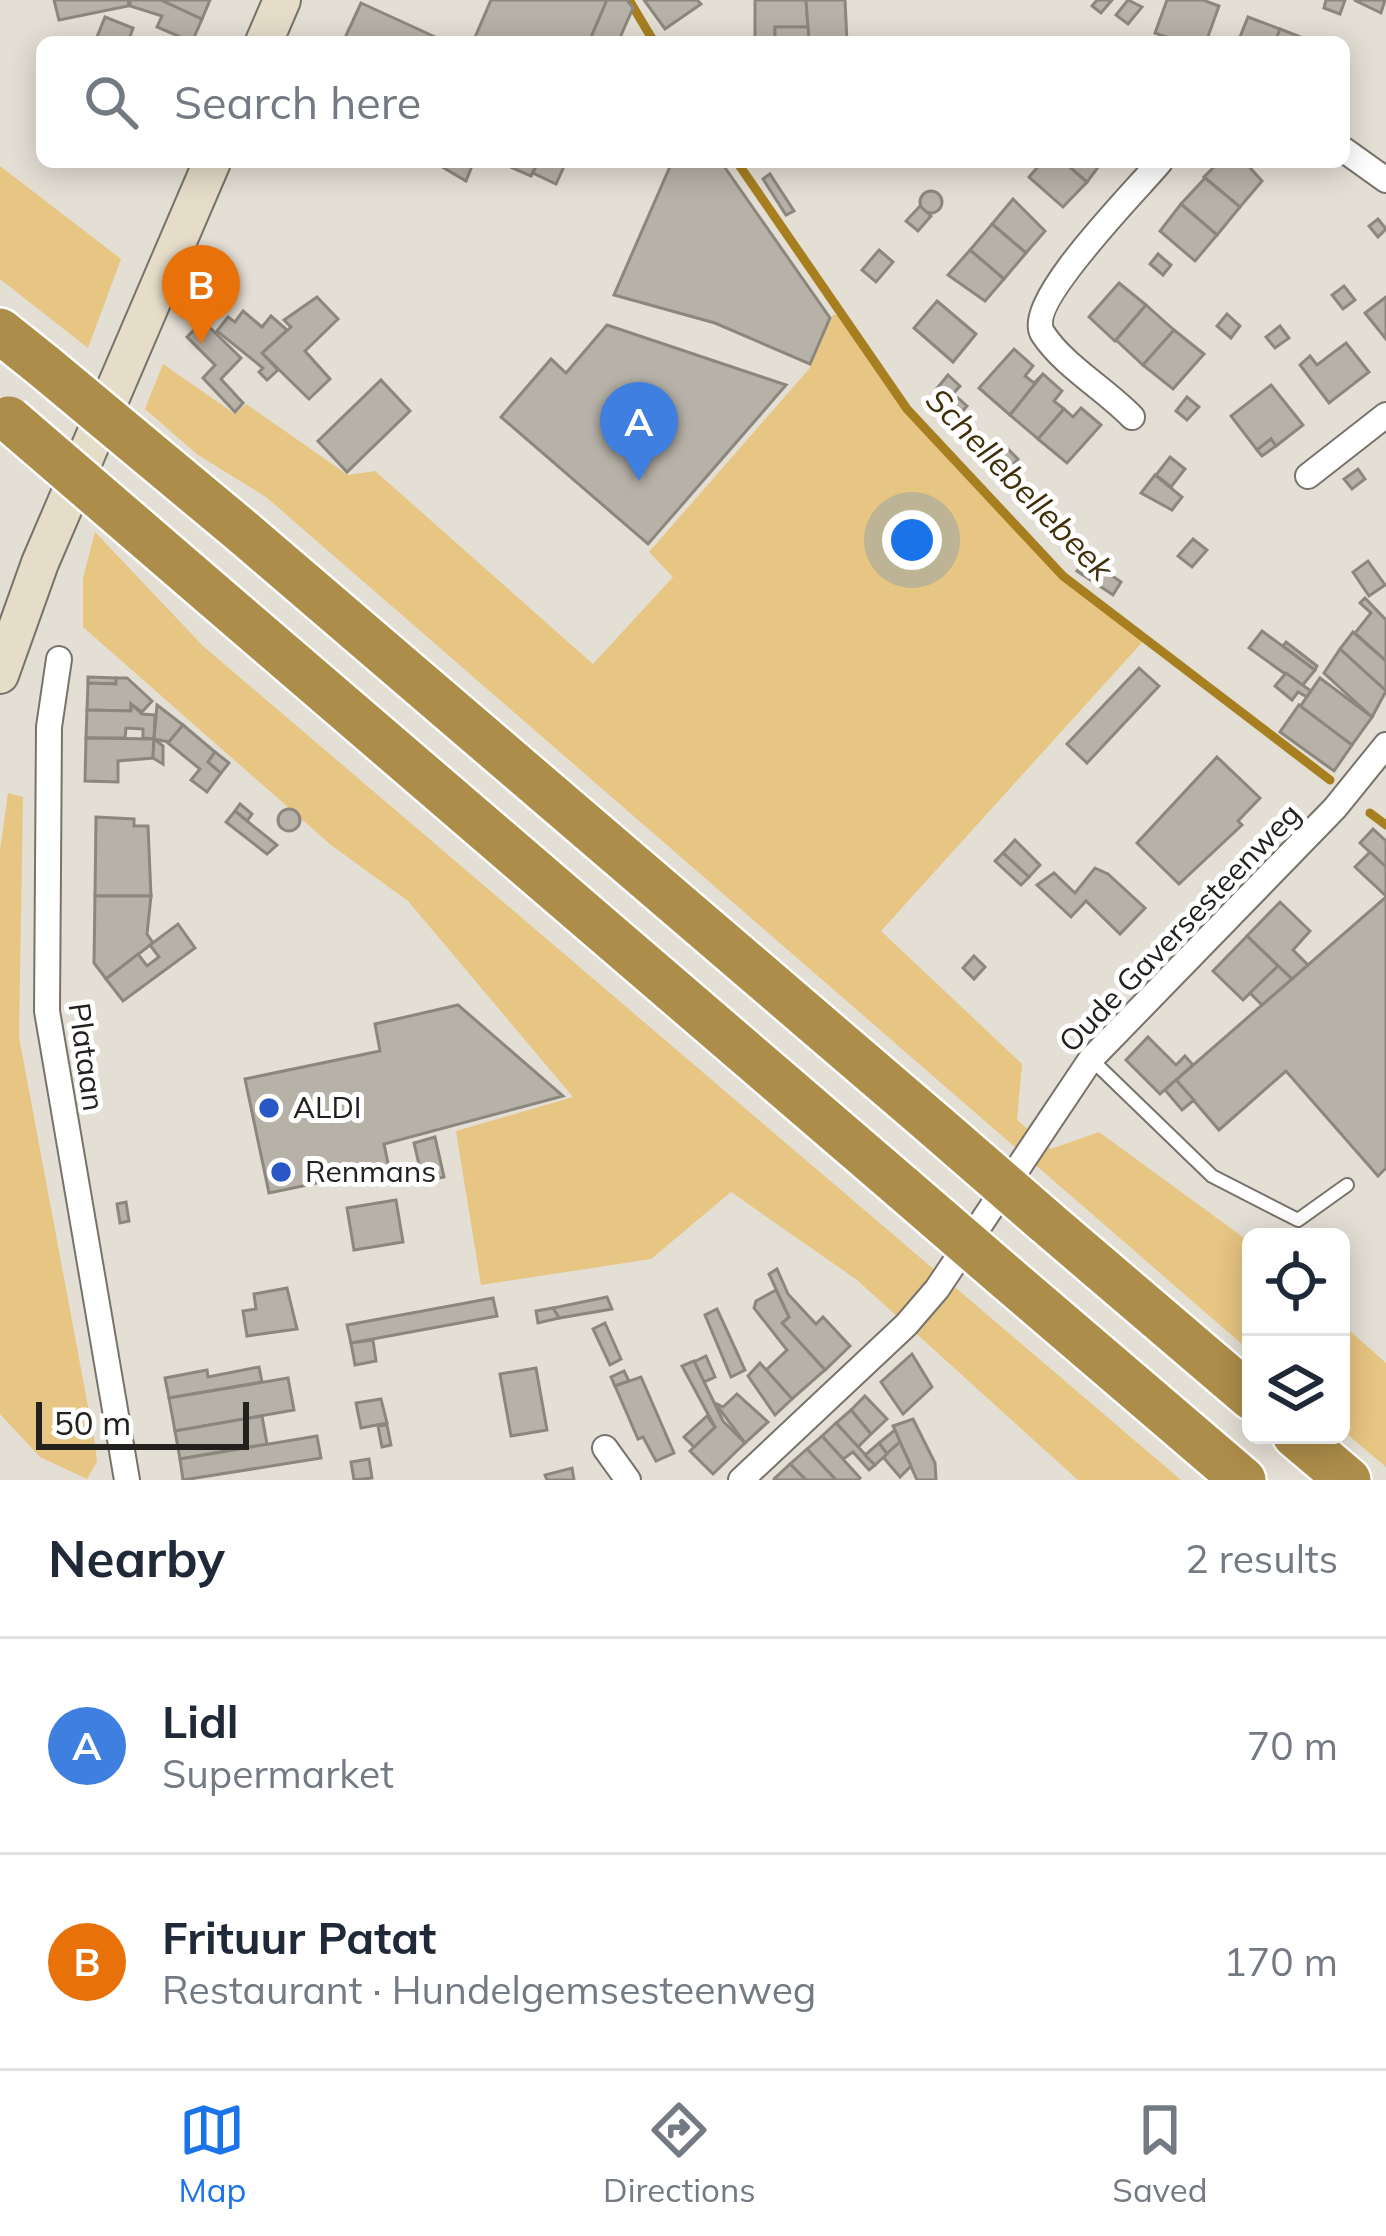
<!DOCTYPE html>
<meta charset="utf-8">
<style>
body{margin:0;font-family:Mulish,sans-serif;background:#f6f6f7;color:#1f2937}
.controls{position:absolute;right:36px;bottom:36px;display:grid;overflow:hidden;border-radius:18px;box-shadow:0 6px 30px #0003}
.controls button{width:108px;height:108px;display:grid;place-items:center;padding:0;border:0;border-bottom:3px solid #e0e1e3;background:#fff;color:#1f2937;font:60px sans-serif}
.scale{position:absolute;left:36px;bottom:30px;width:213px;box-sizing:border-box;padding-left:12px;border:6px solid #23211e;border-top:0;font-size:33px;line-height:42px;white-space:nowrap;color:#23211e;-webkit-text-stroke:9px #fff;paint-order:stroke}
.you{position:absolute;left:912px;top:540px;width:42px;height:42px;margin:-30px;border:9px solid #fff;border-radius:50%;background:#1a73e8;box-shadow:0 0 0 18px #1a73e833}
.badge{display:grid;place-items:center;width:78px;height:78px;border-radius:50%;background:#1a73e8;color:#fff;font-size:39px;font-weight:700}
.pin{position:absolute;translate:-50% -99px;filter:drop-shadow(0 3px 6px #0008)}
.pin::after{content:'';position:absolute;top:63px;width:42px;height:36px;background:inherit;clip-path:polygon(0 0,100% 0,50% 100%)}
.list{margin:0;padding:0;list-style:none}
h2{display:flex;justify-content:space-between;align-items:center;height:156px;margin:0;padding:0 48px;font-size:51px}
h2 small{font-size:39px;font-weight:400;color:#747a83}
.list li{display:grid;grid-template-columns:78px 1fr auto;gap:36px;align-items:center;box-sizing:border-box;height:216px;padding:0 48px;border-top:3px solid #e0e1e3}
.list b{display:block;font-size:45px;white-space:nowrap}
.list p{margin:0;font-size:39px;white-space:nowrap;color:#747a83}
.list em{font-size:39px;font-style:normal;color:#747a83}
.icon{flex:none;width:66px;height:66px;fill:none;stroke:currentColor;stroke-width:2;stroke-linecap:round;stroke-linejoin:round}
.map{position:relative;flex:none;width:1386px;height:1480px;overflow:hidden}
.search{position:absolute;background:#fff;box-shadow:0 6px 30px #0003;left:36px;right:36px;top:36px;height:132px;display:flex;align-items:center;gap:30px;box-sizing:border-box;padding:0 42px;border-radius:18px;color:#747a83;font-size:45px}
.sheet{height:588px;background:#fff}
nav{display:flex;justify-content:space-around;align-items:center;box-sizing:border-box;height:168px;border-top:3px solid #e0e1e3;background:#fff;font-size:33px;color:#747a83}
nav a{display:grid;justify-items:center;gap:6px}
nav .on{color:#1a73e8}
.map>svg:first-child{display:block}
.green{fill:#e7c582}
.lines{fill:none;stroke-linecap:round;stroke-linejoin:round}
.stream{stroke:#a77f20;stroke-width:9}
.building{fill:#b7b2a8;stroke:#8c877e;stroke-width:3}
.lane-casing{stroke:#78736a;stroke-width:16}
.street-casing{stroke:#78736a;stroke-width:28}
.secondary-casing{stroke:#78736a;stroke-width:40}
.highway-casing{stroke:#fff;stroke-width:50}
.lane{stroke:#fff;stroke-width:12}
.street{stroke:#fff;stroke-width:24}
.secondary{stroke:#e6ddc9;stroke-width:36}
.highway{stroke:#ad8d4a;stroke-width:45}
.highway-bridge-casing{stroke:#fff;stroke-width:50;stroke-linecap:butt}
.highway-bridge{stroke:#ad8d4a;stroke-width:45}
.poi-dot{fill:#2958c6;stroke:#fff;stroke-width:4.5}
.labels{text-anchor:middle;stroke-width:10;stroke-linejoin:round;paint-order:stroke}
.street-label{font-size:30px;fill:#23211e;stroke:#fff}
.poi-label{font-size:30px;fill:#23211e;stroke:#fff;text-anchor:start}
.water-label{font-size:33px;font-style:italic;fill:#402f08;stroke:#fff}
</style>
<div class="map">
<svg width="1386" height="1480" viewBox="0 0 1386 1480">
<rect width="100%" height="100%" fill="#e4dfd4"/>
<g class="green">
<path d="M0,166L121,259L88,348L0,279Z"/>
<path d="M833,315H841L908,409L1062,576L1146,638L881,931L1022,1064L1017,1120L1051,1149L1099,1132L1251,1243V1352L266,497L198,455L145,409L163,364L235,414L246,404L348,475L375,471L593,664L673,577L649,552L809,369Z"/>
<path d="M95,532L203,646L1181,1480H1078L857,1280L731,1192L651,1259L481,1285L456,1131L573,1097L408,901L331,845L83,627V578Z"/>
<path d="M8,793L23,797L19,1037L95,1444L97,1462L87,1479L40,1457L0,1414V851Z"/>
<path d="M1341,1323L1386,1363V1467L1341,1429Z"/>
</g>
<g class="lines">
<g class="stream">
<path d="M629,0L654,42"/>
<path d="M737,162L907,409L1063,576L1330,780"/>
<path d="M1370,813L1386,825"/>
</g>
</g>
<g class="building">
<path d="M54,0H129L128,6L59,20Z"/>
<path d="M130,0H161L202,19L192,42L157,27L162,16L130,6Z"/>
<path d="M161,0H210L202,19Z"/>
<path d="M491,0H607L589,42H473Z"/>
<path d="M607,0H627L633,8L618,42H589Z"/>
<path d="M644,0H697L701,4L665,29Z"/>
<path d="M755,0H806L808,27H775V42H755Z"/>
<path d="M806,0H845L847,42H809Z"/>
<path d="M1097,0H1112L1101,13L1092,6Z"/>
<path d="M1128,0L1142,7L1128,24L1116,15Z"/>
<path d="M1167,0H1203L1219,6L1206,42H1180L1155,33Z"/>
<path d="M1326,0H1345L1340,14L1324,8Z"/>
<path d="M1354,0H1385L1381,13Z"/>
<path d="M361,3L407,24L446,42H343Z"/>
<path d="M105,17L133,28L128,42H95Z"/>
<path d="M1248,17L1280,29L1275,42H1238Z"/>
<path d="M775,27H808L809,42H775Z"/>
<path d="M1280,29L1311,41V42H1275Z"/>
<path d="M434,162H493L472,166L466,181Z"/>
<path d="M499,162H538L531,176Z"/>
<path d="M538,162H566L556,184L533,173Z"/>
<path d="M672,162H721L830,318L810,364L715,323L614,295Z"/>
<path d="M1042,162H1064L1087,182L1063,207L1029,177Z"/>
<path d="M1064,162H1102L1087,182Z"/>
<path d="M1219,162H1245L1262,181L1240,207L1204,177Z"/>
<path d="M770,174L794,211L786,215L763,179Z"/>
<path d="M1205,178L1240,207L1217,235L1181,204Z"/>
<circle cx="931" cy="202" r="11"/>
<path d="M1013,199L1045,231L1026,253L992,224Z"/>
<path d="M1181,204L1217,235L1195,261L1160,231Z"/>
<path d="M920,206L931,216L918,231L906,221Z"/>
<path d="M1378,219L1386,229L1378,237L1369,226Z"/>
<path d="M992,224L1026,253L1004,279L970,250Z"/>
<path d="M879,250L893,262L876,282L862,270Z"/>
<path d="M970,250L1004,279L985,301L948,275Z"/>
<path d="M1158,254L1171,265L1163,275L1150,264Z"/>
<path d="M1119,283L1146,305L1115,341L1089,317Z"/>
<path d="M1344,286L1355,300L1343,309L1332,295Z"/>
<path d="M317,297L338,319L305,351L330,379L309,399L262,353L291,327L284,320Z"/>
<path d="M1386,297V339L1365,313Z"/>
<path d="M937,301L976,334L953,362L914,328Z"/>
<path d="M1146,305L1174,330L1143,365L1116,340Z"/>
<path d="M243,311L262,327L271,316L287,330L262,353L278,370L267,380L259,372L263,368L217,331L228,317L235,322Z"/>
<path d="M1227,314L1240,326L1231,338L1217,326Z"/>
<path d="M203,321L241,358L221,379L243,403L235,412L203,378L215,365L187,337Z"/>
<path d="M607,325L786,385L648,544L501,417L551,359L566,373Z"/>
<path d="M1280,326L1289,338L1275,348L1266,337Z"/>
<path d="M1174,330L1204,354L1173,389L1143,365Z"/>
<path d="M1346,343L1369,372L1329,403L1300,365L1310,356L1317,365Z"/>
<path d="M1014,349L1033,366L1025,376L1034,383L1043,374L1010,415L979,388Z"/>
<path d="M1043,374L1062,391L1054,401L1064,409L1038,439L1010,415Z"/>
<path d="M948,375L960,386L945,403L933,393Z"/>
<path d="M381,380L410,411L347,472L318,441Z"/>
<path d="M1271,385L1303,425L1276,446L1271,439L1257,450L1231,416Z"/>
<path d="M1187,397L1199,407L1187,420L1176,411Z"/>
<path d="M958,398L967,406L957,417L948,409Z"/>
<path d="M1081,408L1101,425L1067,463L1038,439L1064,409L1073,417Z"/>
<path d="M1271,439L1276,446L1262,456L1257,450Z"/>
<path d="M1005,446L1018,459L1009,470L995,458Z"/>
<path d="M1170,457L1185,469L1171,487L1156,475Z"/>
<path d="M1358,469L1365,479L1352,489L1344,479Z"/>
<path d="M1155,475L1182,497L1172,510L1141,493Z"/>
<path d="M1193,539L1207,550L1192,567L1178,556Z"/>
<path d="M1086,558L1121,582L1113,595L1077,571Z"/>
<path d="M1368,561L1385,585L1369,596L1353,572Z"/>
<path d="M1365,598L1386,620V661L1355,633L1371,613L1360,603Z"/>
<path d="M1262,631L1315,670L1302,686L1249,648Z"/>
<path d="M1353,632L1386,661V691L1340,649Z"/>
<path d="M1286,642L1317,666L1315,670L1283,646Z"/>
<path d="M1340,649L1386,691L1372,717L1324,673Z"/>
<path d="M1139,668L1159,686L1087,763L1067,744Z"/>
<path d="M1286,673L1311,691L1307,697L1298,692L1292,700L1275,686Z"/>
<path d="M88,677L116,678V684L88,683Z"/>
<path d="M116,678H127L152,701L142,712L131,704V711L87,710L88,683L116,684Z"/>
<path d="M1320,678L1372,717L1352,745L1300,707Z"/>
<path d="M131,704L142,714L155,715L154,739L143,738V729L126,728L125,738H86L87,710L131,711Z"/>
<path d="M157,705L183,725L169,742L154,739Z"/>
<path d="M1299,705L1352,745L1334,771L1280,732Z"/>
<path d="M183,725L215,752L208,762L221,773L207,792L191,780L200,769L168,743Z"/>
<path d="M86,738L154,739L153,758L118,761V782L85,781Z"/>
<path d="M154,739L163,746V764L153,758Z"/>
<path d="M215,752L229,763L221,773L208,762Z"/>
<path d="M1217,757L1260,798L1238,821L1242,825L1179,884L1137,843Z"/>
<path d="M240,804L252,814L247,821L235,811Z"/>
<circle cx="289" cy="820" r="11"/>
<path d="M235,811L247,821L277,845L267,854L226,822Z"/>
<path d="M96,817L134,819V826H148L151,896H95Z"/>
<path d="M1373,829L1386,841V867L1360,843Z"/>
<path d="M1015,840L1040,865L1029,877L1003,853Z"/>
<path d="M1370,852L1386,867V896L1355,867Z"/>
<path d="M1003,853L1029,877L1021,885L995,861Z"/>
<path d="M1095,868L1108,874L1145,908L1120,934L1086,901L1071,917L1037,885L1054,873L1075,893Z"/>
<path d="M95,896H151L147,934L153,943L106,979L94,963Z"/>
<path d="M1386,897V1168L1378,1176L1286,1071L1219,1130L1176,1080Z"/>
<path d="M1280,902L1310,931L1293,950L1308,965L1292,979L1247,936Z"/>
<path d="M178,924L195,948L123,1001L106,979L138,954L147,966L159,957L150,945Z"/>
<path d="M1247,936L1278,966L1243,1000L1213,971Z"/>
<path d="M974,956L985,967L974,979L963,968Z"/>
<path d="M1278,966L1292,979L1262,1005L1250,993Z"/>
<path d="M458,1005L563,1096L384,1144L389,1168L269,1193L245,1079L380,1051L375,1024Z"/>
<path d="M1148,1037L1176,1065L1185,1056L1193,1065L1160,1094L1126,1060Z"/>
<path d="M1176,1080L1194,1100L1182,1110L1165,1090Z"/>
<path d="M435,1137L444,1177L423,1181L414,1143Z"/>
<path d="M396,1200L403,1242L354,1250L347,1208Z"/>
<path d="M126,1202L129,1221L120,1223L117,1204Z"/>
<path d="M777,1269L788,1294L816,1324L823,1317L850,1346L825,1370L782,1323L789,1317L769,1274Z"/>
<path d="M287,1288L297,1329L247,1336L243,1311L256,1309L254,1294Z"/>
<path d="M776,1290L789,1317L782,1323L825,1370L792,1399L766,1370L787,1350L754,1308L756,1301Z"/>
<path d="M607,1297L612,1309L559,1318L553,1308Z"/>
<path d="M493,1298L497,1316L351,1343L347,1325Z"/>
<path d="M553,1308L559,1318L538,1323L536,1311Z"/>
<path d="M717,1309L745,1370L731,1377L705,1315Z"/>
<path d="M605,1323L621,1359L610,1365L593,1329Z"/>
<path d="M373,1340L376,1361L355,1365L351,1343Z"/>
<path d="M912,1354L932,1387L903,1414L881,1382Z"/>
<path d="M706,1356L715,1377L704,1382L694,1362Z"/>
<path d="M694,1361L723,1421L745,1443L713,1474L690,1451L715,1427L682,1366Z"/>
<path d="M760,1363L792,1399L775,1415L748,1376Z"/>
<path d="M259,1367L262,1382L169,1398L165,1378L207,1370L208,1377Z"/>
<path d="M536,1368L547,1430L511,1436L500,1374Z"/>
<path d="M624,1371L629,1381L615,1386L611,1377Z"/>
<path d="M641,1377L674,1453L656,1461L643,1437L638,1439L615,1386Z"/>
<path d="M288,1378L294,1410L175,1431L169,1398Z"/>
<path d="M737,1394L768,1422L745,1443L715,1403L723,1407Z"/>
<path d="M865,1396L887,1419L871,1434L851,1410Z"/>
<path d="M381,1399L387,1423L361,1428L356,1403Z"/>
<path d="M851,1410L871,1434L858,1447L836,1423Z"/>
<path d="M262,1416L267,1444L180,1459L175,1431Z"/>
<path d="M707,1416L715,1427L694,1447L684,1437Z"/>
<path d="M913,1419L935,1463L936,1480H917L893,1426Z"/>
<path d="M836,1423L875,1465L869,1470L853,1452L843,1459L822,1436Z"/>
<path d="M387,1425L391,1445L382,1447L378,1426Z"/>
<path d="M895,1430L900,1442L887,1454L879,1443Z"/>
<path d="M317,1436L321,1458L183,1480L180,1459Z"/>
<path d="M822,1436L860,1478L858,1480H836L807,1449Z"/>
<path d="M900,1442L911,1466L900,1477L883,1457Z"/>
<path d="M879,1443L887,1454L875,1465L865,1455Z"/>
<path d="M807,1449L836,1480H806L790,1464Z"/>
<path d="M369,1459L372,1478L354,1480L351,1462Z"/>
<path d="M790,1464L806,1480H774V1479Z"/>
<path d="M572,1468L574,1480H547L545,1475Z"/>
</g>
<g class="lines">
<g class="lane-casing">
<path id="lane" d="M1091,1059L1212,1176L1298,1220L1347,1185"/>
</g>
<g class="street-casing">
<g id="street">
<path d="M1344,150L1386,180"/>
<path d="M1132,417C1105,389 1064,366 1043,334C1023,303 1137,190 1160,162"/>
<path d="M1308,476L1386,415"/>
<path d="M59,659L49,727L47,1011L127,1480"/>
<path d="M605,1448L628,1480"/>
<path d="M741,1480L906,1325L937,1289L1091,1059L1335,808L1386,745"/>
</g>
</g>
<g class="secondary-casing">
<g id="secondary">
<path d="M264,42L282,0"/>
<path d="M0,675L40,563L212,162"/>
</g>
</g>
<g class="highway-casing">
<g id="highway">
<path d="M0,331L45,367"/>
<path d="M243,532L937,1127"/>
<path d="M212,594L904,1189"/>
<path d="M1044,1220L1251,1397"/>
<path d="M1007,1278L1243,1480"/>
<path d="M1295,1435L1348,1480"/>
</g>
</g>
<use href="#lane" class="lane"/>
<use href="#street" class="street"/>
<use href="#secondary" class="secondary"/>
<use href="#highway" class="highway"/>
<g class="highway-bridge-casing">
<g id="highway-bridge">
<path d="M45,367L243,532"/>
<path d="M9,419L212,594"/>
<path d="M937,1127L1044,1220"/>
<path d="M904,1189L1007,1278"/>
</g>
</g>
<use href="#highway-bridge" class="highway-bridge"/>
</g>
<g class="poi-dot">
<circle cx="269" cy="1108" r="12"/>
<circle cx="281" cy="1172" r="12"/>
</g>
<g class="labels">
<g class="street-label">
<text transform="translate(1180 928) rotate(-46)" y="10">Oude Gaversesteenweg</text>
<text transform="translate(86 1057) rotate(82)" y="10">Plataan</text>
</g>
<g class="poi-label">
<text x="293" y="1118">ALDI</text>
<text x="305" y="1182">Renmans</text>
</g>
<g class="water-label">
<text transform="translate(1020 484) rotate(46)" y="12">Schellebellebeek</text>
</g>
</g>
</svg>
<div class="controls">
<button><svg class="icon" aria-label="locate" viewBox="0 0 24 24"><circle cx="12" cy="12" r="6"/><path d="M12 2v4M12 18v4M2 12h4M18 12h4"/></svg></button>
<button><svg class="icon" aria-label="layers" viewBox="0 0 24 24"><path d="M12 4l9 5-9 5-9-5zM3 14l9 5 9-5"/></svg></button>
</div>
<div class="scale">50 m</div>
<div class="you"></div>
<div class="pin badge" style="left:639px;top:481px;background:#3f7fe0">A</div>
<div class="pin badge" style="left:201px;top:344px;background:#e8710a">B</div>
<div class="search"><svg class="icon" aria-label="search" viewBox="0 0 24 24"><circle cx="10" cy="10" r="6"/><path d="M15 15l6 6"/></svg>Search here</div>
</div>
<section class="sheet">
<h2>Nearby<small>2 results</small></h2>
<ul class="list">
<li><span class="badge" style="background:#3f7fe0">A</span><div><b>Lidl</b><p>Supermarket</p></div><em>70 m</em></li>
<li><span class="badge" style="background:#e8710a">B</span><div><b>Frituur Patat</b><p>Restaurant · Hundelgemsesteenweg</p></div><em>170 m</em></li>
</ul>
</section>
<nav>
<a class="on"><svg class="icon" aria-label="map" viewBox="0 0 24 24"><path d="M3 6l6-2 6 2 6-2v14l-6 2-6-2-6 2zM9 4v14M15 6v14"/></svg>Map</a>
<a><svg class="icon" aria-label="directions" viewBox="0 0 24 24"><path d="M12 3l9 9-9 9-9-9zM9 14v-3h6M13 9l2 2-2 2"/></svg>Directions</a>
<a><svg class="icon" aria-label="saved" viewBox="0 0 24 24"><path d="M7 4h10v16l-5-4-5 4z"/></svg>Saved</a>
</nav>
